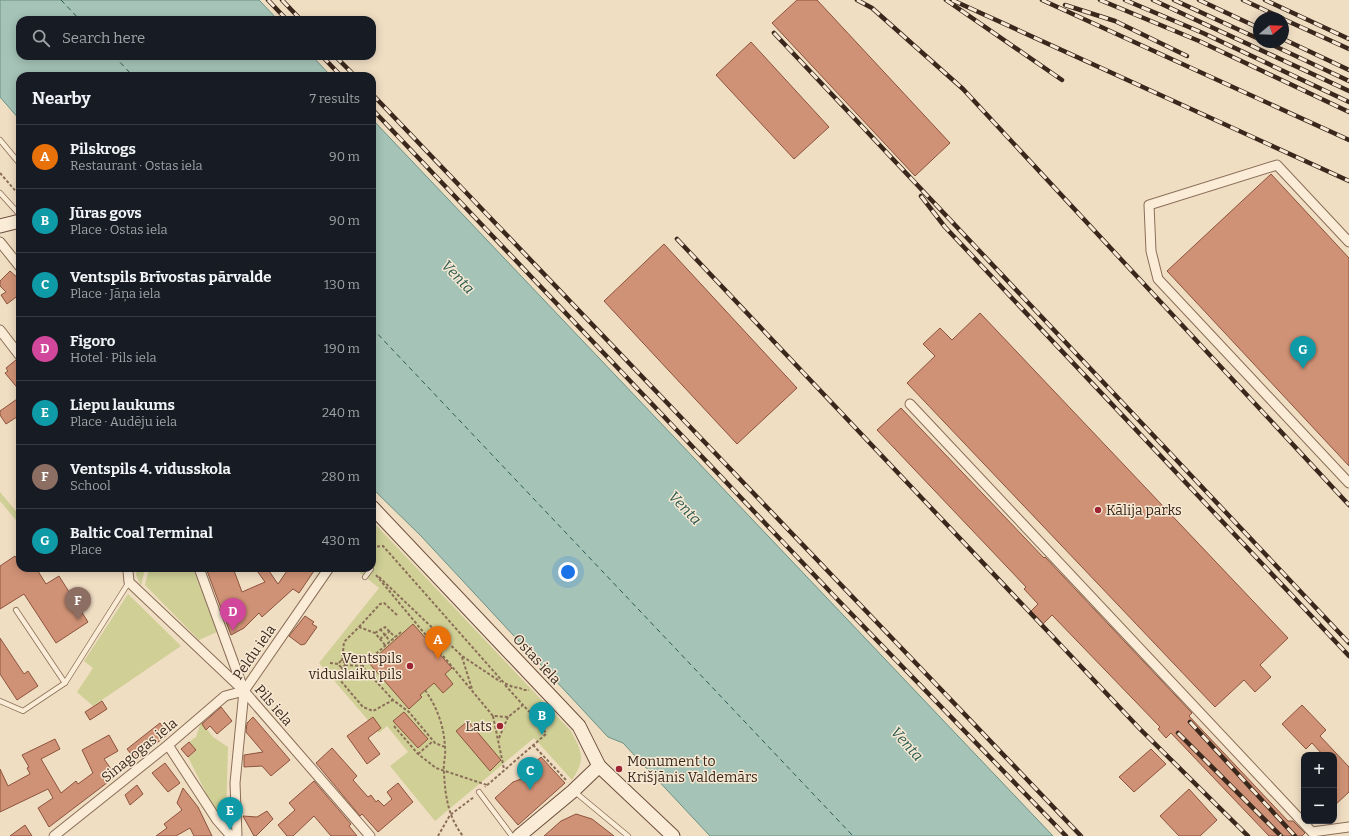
<!DOCTYPE html>
<meta charset="utf-8">
<style>
body{margin:0;font-family:Bitter,serif;background:#20242c;color:#f1f3f6}
.controls{position:absolute;right:12px;bottom:12px;display:grid;overflow:hidden;border-radius:8px;box-shadow:0 2px 10px #0003}
.controls button{width:36px;height:36px;display:grid;place-items:center;padding:0;border:0;border-bottom:1px solid #363941;background:#171b24;color:#f1f3f6;font:20px sans-serif}
.compass{position:absolute;left:1253px;top:12px;width:36px;height:36px;border-radius:50%;background:#171b24;box-shadow:0 2px 10px #0003;rotate:71deg}
.you{position:absolute;left:568px;top:572px;width:14px;height:14px;margin:-10px;border:3px solid #fff;border-radius:50%;background:#1a73e8;box-shadow:0 0 0 6px #1a73e833}
.badge{display:grid;place-items:center;width:26px;height:26px;border-radius:50%;background:#cc969e;color:#fff;font-size:13px;font-weight:700}
.pin{position:absolute;translate:-50% -33px;filter:drop-shadow(0 1px 2px #0008)}
.pin::after{content:'';position:absolute;top:21px;width:14px;height:12px;background:inherit;clip-path:polygon(0 0,100% 0,50% 100%)}
.list{margin:0;padding:0;list-style:none}
h2{display:flex;justify-content:space-between;align-items:center;height:52px;margin:0;padding:0 16px;font-size:17px}
h2 small{font-size:13px;font-weight:400;color:#9ea1a6}
.list li{display:grid;grid-template-columns:26px 1fr auto;gap:12px;align-items:center;box-sizing:border-box;height:64px;padding:0 16px;border-top:1px solid #363941}
.list b{display:block;font-size:15px;white-space:nowrap}
.list p{margin:0;font-size:13px;white-space:nowrap;color:#9ea1a6}
.list em{font-size:13px;font-style:normal;color:#9ea1a6}
.icon{flex:none;width:22px;height:22px;fill:none;stroke:currentColor;stroke-width:2;stroke-linecap:round;stroke-linejoin:round}
.map{position:relative;flex:none;width:1349px;height:836px;overflow:hidden}
.search{position:absolute;background:#171b24;box-shadow:0 2px 10px #0003;left:16px;top:16px;width:360px;height:44px;display:flex;align-items:center;gap:10px;box-sizing:border-box;padding:0 14px;border-radius:12px;color:#9ea1a6;font-size:15px}
.panel{position:absolute;background:#171b24;box-shadow:0 2px 10px #0003;left:16px;top:72px;width:360px;height:500px;border-radius:12px}
.map>svg:first-child{display:block}
.green{fill:#cfcf96}
.water{fill:#a5c3b7;stroke:#6b9284}
.lines{fill:none;stroke-linecap:round;stroke-linejoin:round}
.ferry{stroke:#2c5b53;stroke-width:1;stroke-dasharray:5 4;stroke-linecap:butt}
.building{fill:#d09276;stroke:#8c533d}
.lane-casing{stroke:#8b6e58;stroke-width:6}
.street-casing{stroke:#8b6e58;stroke-width:11}
.secondary-casing{stroke:#6d4f3c;stroke-width:15}
.path{stroke:#8b6e58;stroke-width:2;stroke-dasharray:3 2;stroke-linecap:butt}
.lane{stroke:#faecd6;stroke-width:4.5}
.street{stroke:#faecd6;stroke-width:9}
.secondary{stroke:#faecd6;stroke-width:13}
.rail-casing{stroke:#3b281d;stroke-width:4.5}
.rail{stroke:#f7e9d3;stroke-width:3;stroke-dasharray:9;stroke-linecap:butt}
.poi-dot{fill:#9e2533;stroke:#f7e9d3;stroke-width:1.5}
.labels{text-anchor:middle;stroke-width:3;stroke-linejoin:round;paint-order:stroke}
.poi-label{font-size:14px;fill:#3b281d;stroke:#f7e9d3;text-anchor:start}
.street-label{font-size:14px;fill:#3b281d;stroke:#f7e9d3}
.water-label{font-size:15px;font-style:italic;fill:#2c5b53;stroke:#f7e9d3}
</style>
<div class="map">
<svg width="1349" height="836" viewBox="0 0 1349 836">
<rect width="100%" height="100%" fill="#f0dec3"/>
<g class="green">
<path d="M0,492L20,516V525L0,501Z"/>
<path d="M375,524L571,731C582,752 586,759 572,780L534,738L435,821L390,766L408,752L387,726L379,733L319,663L379,588L354,568H372V528Z"/>
<path d="M137,568H145L141,586L136,575Z"/>
<path d="M149,568H193L217,632L199,640L145,585Z"/>
<path d="M128,594L181,646L93,706L77,692L93,668L84,661Z"/>
<path d="M201,722L213,737L228,747L226,814L217,815L188,757L196,751L189,742L196,737Z"/>
</g>
<g class="water">
<path d="M0,0H259L278,20H20V56H312L331,76H20V120L0,97Z"/>
<path d="M372,119L1053,836H710L623,743L608,737L421,536L372,488Z"/>
</g>
<g class="lines">
<g class="ferry">
<path d="M61,0L80,20"/>
<path d="M114,56L133,76"/>
<path d="M372,328L853,836"/>
</g>
</g>
<g class="building">
<path d="M797,0H817L950,143L915,176L772,23Z"/>
<path d="M751,42L829,127L794,159L716,75Z"/>
<path d="M1271,174L1349,258V466L1167,271Z"/>
<path d="M664,244L797,388L737,444L604,301Z"/>
<path d="M10,271L20,280V294L7,304L1,295L6,292L0,286V281Z"/>
<path d="M980,313L1288,638L1260,665L1271,677L1255,692L1244,680L1215,707L907,383L935,356L923,344L940,328L952,340Z"/>
<path d="M16,360L20,362V391L5,373L8,371L6,368Z"/>
<path d="M20,397V415L6,424L0,415V411Z"/>
<path d="M901,408L1044,558L1045,557L1192,713L1189,716L1288,821H1293L1305,833L1302,836H1269L1171,733L1166,738L1158,729L1160,727L1052,615L1043,624L1031,611L1038,604L1024,589L1026,587L877,430Z"/>
<path d="M15,556L20,564V568H36L46,584L59,576L88,622L56,643L24,594L0,609V566Z"/>
<path d="M206,568H233L242,592L265,582L255,568H267L278,584L289,568H316L299,593L293,589L262,617L259,613L244,628L231,635Z"/>
<path d="M305,616L314,622L312,624L317,627L305,644L301,645L289,636Z"/>
<path d="M413,624L452,668L445,674L453,684L443,693L434,683L420,695L422,697L409,709L369,663Z"/>
<path d="M0,638L24,674L28,671L38,686L17,700L0,674Z"/>
<path d="M102,701L107,709L90,720L85,712Z"/>
<path d="M1302,705L1326,730L1320,736L1349,767V792L1334,806V755H1323L1312,743L1306,749L1282,724Z"/>
<path d="M221,707L232,721L217,734L210,726L206,730L202,724Z"/>
<path d="M404,712L428,739L418,748L393,721Z"/>
<path d="M253,717L290,760L271,776L262,766L244,767V755L263,752L246,732L247,723Z"/>
<path d="M373,717L381,728L368,738L380,754L367,764L347,736Z"/>
<path d="M468,721L501,760L490,771L456,731Z"/>
<path d="M160,723L168,734L136,760L127,749Z"/>
<path d="M109,735L118,751L104,759L116,776L49,827L38,808L53,798L48,789L0,812V769L8,786L30,774L27,768L29,767L22,755L55,739L60,749L41,759L61,793L76,781L78,784L93,773L82,750Z"/>
<path d="M189,742L196,750L188,757L181,749Z"/>
<path d="M332,748L357,776L353,780L368,797L371,795L376,802L378,800L384,806L392,799L387,792L398,783L413,802L378,832L362,814L360,816L316,763Z"/>
<path d="M1151,749L1166,764L1134,792L1119,777Z"/>
<path d="M541,757L565,783L518,825L495,798L513,782L524,778L533,769L531,766Z"/>
<path d="M165,763L180,783L168,792L152,773Z"/>
<path d="M314,781L351,824L349,826L357,836H331L314,816L293,836H287L278,825L295,810L289,803Z"/>
<path d="M137,785L143,794L130,805L125,795Z"/>
<path d="M183,788L198,807L212,836H194L190,828L176,836H156L167,828L164,824L182,810L177,803Z"/>
<path d="M1189,789L1217,820L1200,836H1179L1160,816Z"/>
<path d="M267,811L273,819L256,836H254L243,816L257,817Z"/>
<path d="M576,814L592,819L614,836H544L561,821Z"/>
<path d="M25,825L32,836H10Z"/>
</g>
<g class="lines">
<g class="lane-casing">
<g id="lane">
<path d="M0,140L20,164"/>
<path d="M0,193L20,215"/>
<path d="M365,577L371,569L370,568"/>
<path d="M16,610L65,683"/>
<path d="M0,701L23,711L65,683L129,582"/>
<path d="M479,792L512,836"/>
<path d="M575,792L628,836"/>
</g>
</g>
<g class="street-casing">
<g id="street">
<path d="M0,242L20,267"/>
<path d="M1349,242L1277,165L1149,205L1151,251L1158,279L1349,483"/>
<path d="M0,330L20,356"/>
<path d="M910,404L1312,832L1349,827"/>
<path d="M129,568L128,571L129,582L243,690"/>
<path d="M199,568L244,691L370,836"/>
<path d="M168,745L217,820L231,836"/>
<path d="M54,836L168,745L225,696L244,691"/>
<path d="M237,836L235,783L244,691L329,568"/>
</g>
</g>
<g class="secondary-casing">
<g id="secondary">
<path d="M0,226L20,221"/>
<path d="M372,507L579,726L599,766L673,836"/>
<path d="M519,836L573,791L599,766"/>
</g>
</g>
<g class="path">
<path d="M0,173L20,196"/>
<path d="M372,547L383,546L504,683L513,687L520,688L523,690H529"/>
<path d="M376,575L493,716L508,717L523,705L541,724L546,734L485,787"/>
<path d="M379,577L462,656L501,682"/>
<path d="M359,627L380,604L384,603L397,615"/>
<path d="M380,629L390,641"/>
<path d="M401,632L363,665V667L393,700L409,712L435,743L445,747"/>
<path d="M375,633L385,627L395,637"/>
<path d="M380,639L390,631"/>
<path d="M462,657L472,689"/>
<circle cx="342" cy="664" r="3"/>
<path d="M342,661L344,642L359,627L375,633L385,645"/>
<path d="M330,663L339,664"/>
<path d="M345,665L363,666"/>
<path d="M342,667L340,680L363,707L373,711L393,700"/>
<path d="M334,674L340,680"/>
<path d="M505,685L523,705"/>
<path d="M425,690C437,707 444,726 445,747C446,755 443,764 444,772C445,795 448,817 463,836"/>
<path d="M540,702L542,712L541,724"/>
<path d="M493,716L504,769"/>
<path d="M394,726L418,754L436,768L487,785"/>
<path d="M499,738L508,717"/>
<path d="M533,745L567,781"/>
<path d="M418,754L433,741"/>
<path d="M438,836L450,815L474,797"/>
</g>
<use href="#lane" class="lane"/>
<use href="#street" class="street"/>
<use href="#secondary" class="secondary"/>
<g class="rail-casing">
<g id="rail">
<path d="M268,0L287,20"/>
<path d="M282,0L301,20"/>
<path d="M857,0L872,8L963,89L1349,505"/>
<path d="M946,0L1062,80"/>
<path d="M952,0L1349,181"/>
<path d="M1042,0L1349,140"/>
<path d="M1100,0L1199,41L1349,112"/>
<path d="M1125,0L1203,33L1349,102"/>
<path d="M1153,0L1349,91"/>
<path d="M1174,0L1259,39"/>
<path d="M1199,0L1259,28"/>
<path d="M1243,0L1282,18"/>
<path d="M1265,0L1349,39"/>
<path d="M1065,5L1115,21L1187,56"/>
<path d="M1283,19L1349,49"/>
<path d="M774,33L1349,643"/>
<path d="M1283,39L1349,70"/>
<path d="M1266,42L1349,81"/>
<path d="M322,56L341,76"/>
<path d="M335,56L355,76"/>
<path d="M372,94L1081,836"/>
<path d="M372,109L838,600L1066,836"/>
<path d="M921,196L945,227L1349,656"/>
<path d="M677,239L1140,729L1248,836"/>
<path d="M1190,722L1295,836"/>
<path d="M1178,733L1281,836"/>
</g>
</g>
<use href="#rail" class="rail"/>
</g>
<g class="poi-dot">
<circle cx="1098" cy="510" r="4"/>
<circle cx="410" cy="666" r="4"/>
<circle cx="500" cy="726" r="4"/>
<circle cx="619" cy="769" r="4"/>
</g>
<g class="labels">
<g class="poi-label">
<text x="1106" y="515">Kālija parks</text>
<text x="402" y="663" text-anchor="end">Ventspils<tspan x="402" dy="16">viduslaiku pils</tspan></text>
<text x="492" y="731" text-anchor="end">Lats</text>
<text x="627" y="766">Monument to<tspan x="627" dy="16">Krišjānis Valdemārs</tspan></text>
</g>
<g class="street-label">
<text transform="translate(254 652) rotate(-55)" y="5">Peldu iela</text>
<text transform="translate(537 659) rotate(47)" y="5">Ostas iela</text>
<text transform="translate(274 705) rotate(49)" y="5">Pils iela</text>
<text transform="translate(139 750) rotate(-39)" y="5">Sinagogas iela</text>
</g>
<g class="water-label">
<text transform="translate(458 277) rotate(46)" y="5">Venta</text>
<text transform="translate(685 508) rotate(46)" y="5">Venta</text>
<text transform="translate(907 744) rotate(48)" y="5">Venta</text>
</g>
</g>
</svg>
<div class="controls">
<button>+</button>
<button>−</button>
</div>
<svg class="compass" viewBox="-18 -18 36 36"><path d="M0-13l5 13h-10z" fill="#e53935"/><path d="M0 13l5-13h-10z" fill="#9ea1a6"/></svg>
<div class="you"></div>
<div class="pin badge" style="left:438px;top:659px;background:#e8710a">A</div>
<div class="pin badge" style="left:542px;top:735px;background:#0f9aa8">B</div>
<div class="pin badge" style="left:530px;top:790px;background:#0f9aa8">C</div>
<div class="pin badge" style="left:233px;top:631px;background:#d1479c">D</div>
<div class="pin badge" style="left:230px;top:830px;background:#0f9aa8">E</div>
<div class="pin badge" style="left:78px;top:620px;background:#8d6e63">F</div>
<div class="pin badge" style="left:1303px;top:369px;background:#0f9aa8">G</div>
<div class="search"><svg class="icon" aria-label="search" viewBox="0 0 24 24"><circle cx="10" cy="10" r="6"/><path d="M15 15l6 6"/></svg>Search here</div>
<section class="panel">
<h2>Nearby<small>7 results</small></h2>
<ul class="list">
<li><span class="badge" style="background:#e8710a">A</span><div><b>Pilskrogs</b><p>Restaurant · Ostas iela</p></div><em>90 m</em></li>
<li><span class="badge" style="background:#0f9aa8">B</span><div><b>Jūras govs</b><p>Place · Ostas iela</p></div><em>90 m</em></li>
<li><span class="badge" style="background:#0f9aa8">C</span><div><b>Ventspils Brīvostas pārvalde</b><p>Place · Jāņa iela</p></div><em>130 m</em></li>
<li><span class="badge" style="background:#d1479c">D</span><div><b>Figoro</b><p>Hotel · Pils iela</p></div><em>190 m</em></li>
<li><span class="badge" style="background:#0f9aa8">E</span><div><b>Liepu laukums</b><p>Place · Audēju iela</p></div><em>240 m</em></li>
<li><span class="badge" style="background:#8d6e63">F</span><div><b>Ventspils 4. vidusskola</b><p>School</p></div><em>280 m</em></li>
<li><span class="badge" style="background:#0f9aa8">G</span><div><b>Baltic Coal Terminal</b><p>Place</p></div><em>430 m</em></li>
</ul>
</section>
</div>
